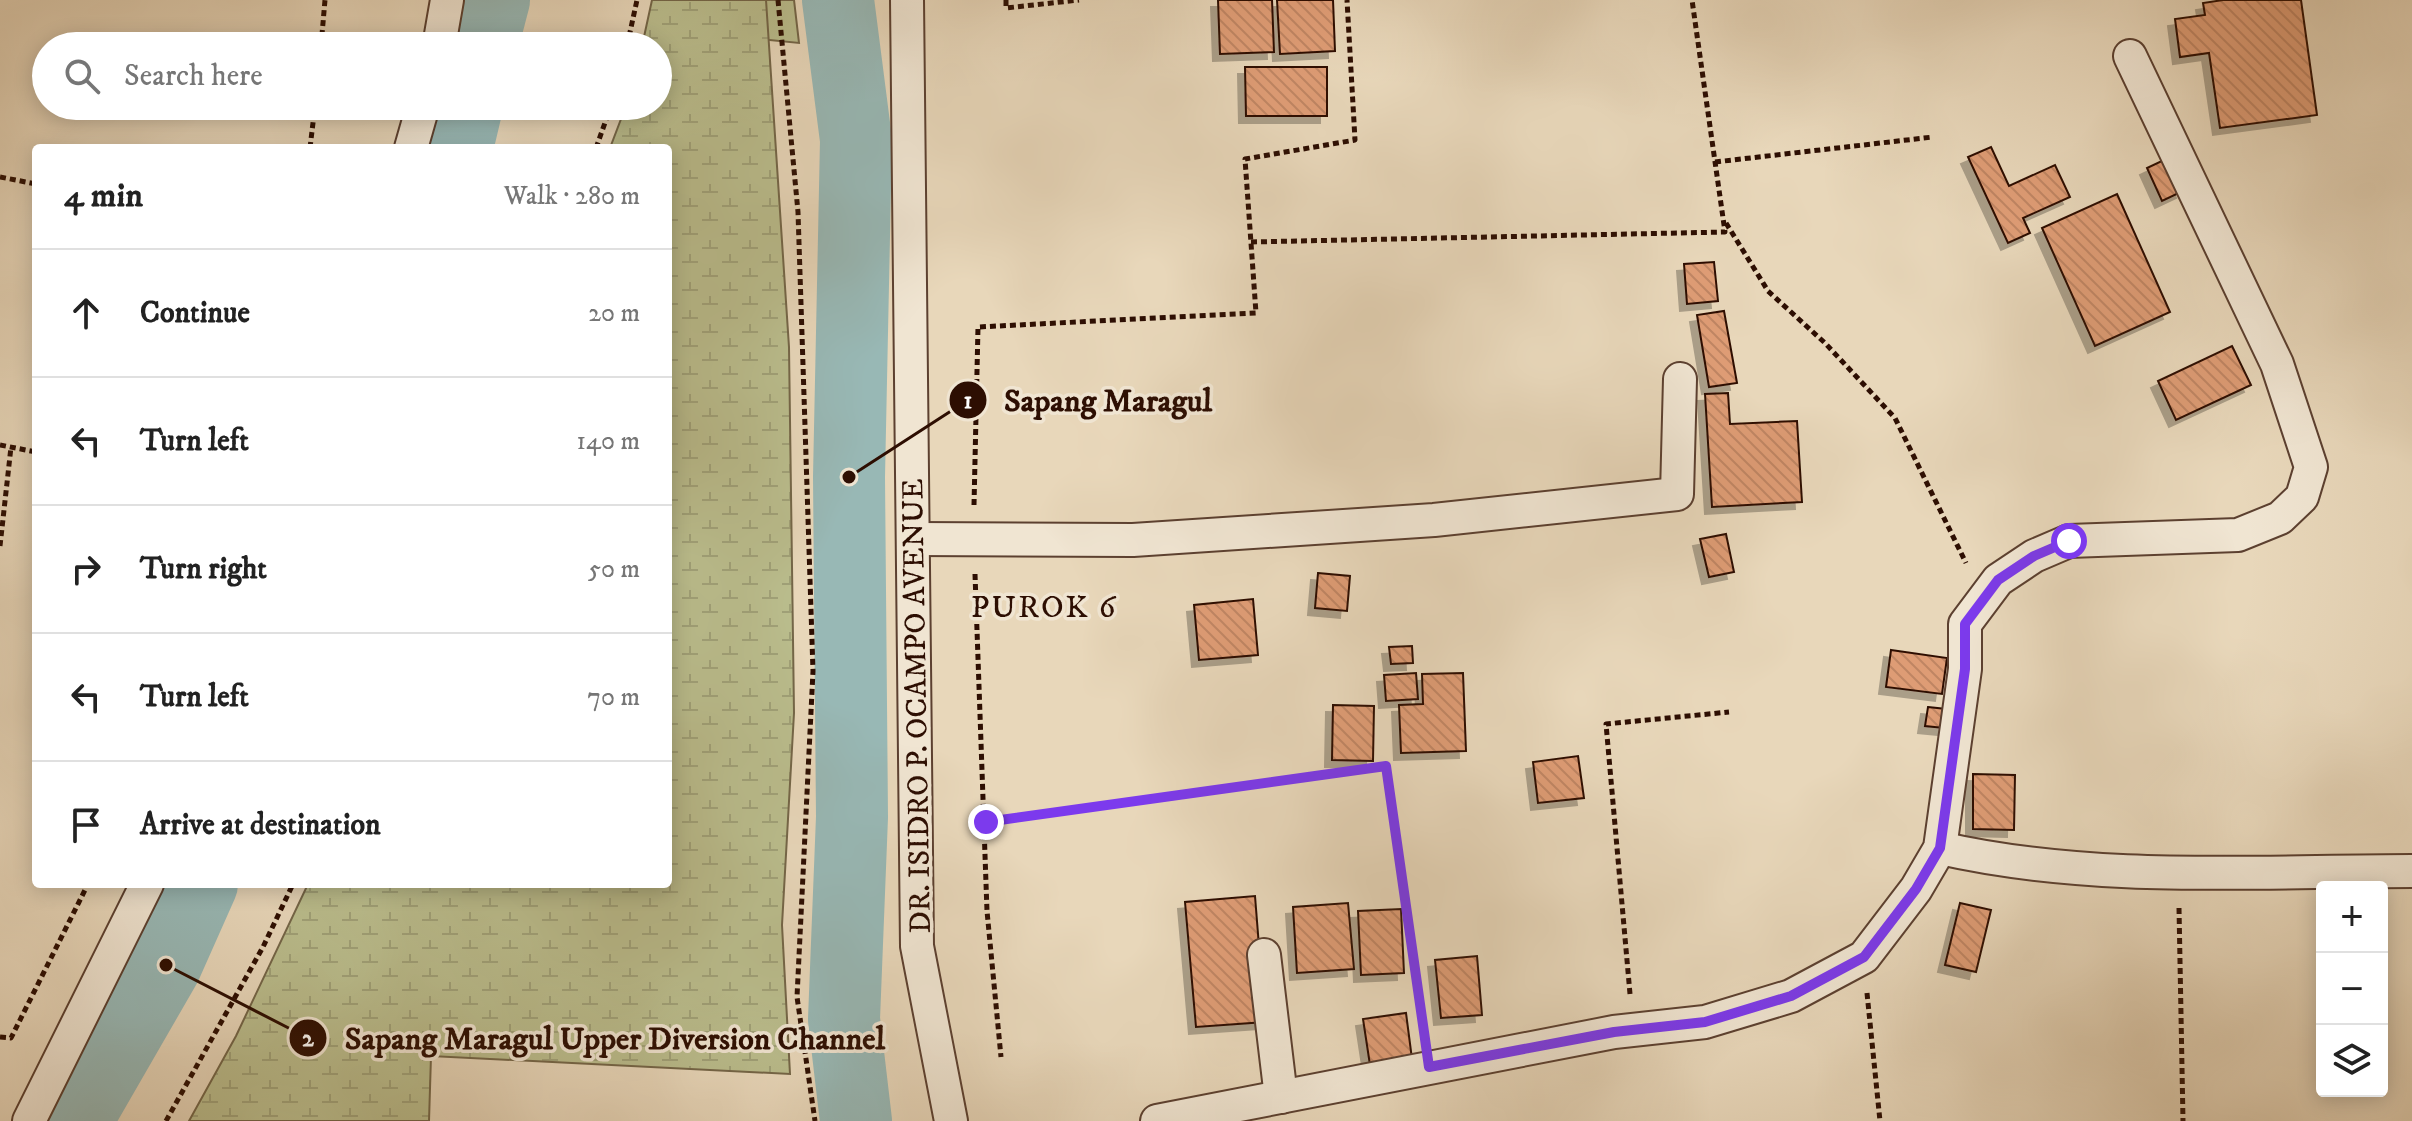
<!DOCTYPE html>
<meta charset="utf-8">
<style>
body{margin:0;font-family:"IM FELL DW Pica",serif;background:#f6f6f6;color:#222}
.controls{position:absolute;right:24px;bottom:24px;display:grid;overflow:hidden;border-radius:8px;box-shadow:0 4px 20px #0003}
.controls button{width:72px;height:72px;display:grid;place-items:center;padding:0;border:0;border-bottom:2px solid #e0e0e0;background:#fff;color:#222;font:40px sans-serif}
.stop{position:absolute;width:24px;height:24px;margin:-18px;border:6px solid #7c3aed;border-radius:50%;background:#fff}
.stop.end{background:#7c3aed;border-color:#fff;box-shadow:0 2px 8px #0008}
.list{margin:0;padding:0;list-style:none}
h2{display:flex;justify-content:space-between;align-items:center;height:104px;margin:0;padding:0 32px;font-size:34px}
h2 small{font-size:26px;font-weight:400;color:#767676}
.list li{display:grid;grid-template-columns:52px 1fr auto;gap:24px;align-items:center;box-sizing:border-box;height:128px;padding:0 32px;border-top:2px solid #e0e0e0}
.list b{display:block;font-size:30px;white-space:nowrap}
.list em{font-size:26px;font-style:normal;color:#767676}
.icon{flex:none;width:44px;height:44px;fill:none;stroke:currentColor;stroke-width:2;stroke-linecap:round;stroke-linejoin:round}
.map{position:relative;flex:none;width:2412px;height:1121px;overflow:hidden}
.search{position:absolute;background:#fff;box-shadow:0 4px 20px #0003;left:32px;top:32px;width:640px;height:88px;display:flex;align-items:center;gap:20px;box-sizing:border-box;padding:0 28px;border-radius:44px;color:#767676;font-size:30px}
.panel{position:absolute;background:#fff;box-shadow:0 4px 20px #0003;left:32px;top:144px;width:640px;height:744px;border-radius:8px}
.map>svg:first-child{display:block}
.grass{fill:#babd8d;stroke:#746648;stroke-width:2}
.wetland{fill:url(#wetland-marsh);stroke:#746648;stroke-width:2}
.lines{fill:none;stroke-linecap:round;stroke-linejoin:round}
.river{stroke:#98b8b5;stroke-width:72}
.building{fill:url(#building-back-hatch);stroke:#2d0e02;stroke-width:2;filter:url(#shadow)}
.minor-casing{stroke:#5c4030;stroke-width:36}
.path{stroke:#2d0e02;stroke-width:5;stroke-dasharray:6 4;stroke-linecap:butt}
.minor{stroke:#f0e5d2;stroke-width:32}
.route{stroke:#7c3aed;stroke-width:10}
.labels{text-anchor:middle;stroke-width:7;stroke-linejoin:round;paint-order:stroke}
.street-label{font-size:30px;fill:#2d0e02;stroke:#f0e5d2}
.neighbourhood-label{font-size:32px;letter-spacing:2px;fill:#2d0e02;stroke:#f0e5d2}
.leader{fill:none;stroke:#2d0e02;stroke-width:3}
.callout-dot{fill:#2d0e02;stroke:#f0e5d2;stroke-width:3}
.mark-label{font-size:24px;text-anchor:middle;font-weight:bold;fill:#fff}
.callout-label{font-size:32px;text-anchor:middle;font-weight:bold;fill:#2d0e02;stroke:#f0e5d2;stroke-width:7;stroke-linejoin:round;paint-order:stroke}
</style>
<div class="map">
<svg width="2412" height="1121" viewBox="0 0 2412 1121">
<defs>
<pattern id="wetland-marsh" width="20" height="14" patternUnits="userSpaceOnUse" patternTransform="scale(2)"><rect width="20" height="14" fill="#babd8d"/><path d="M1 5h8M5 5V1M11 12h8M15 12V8" fill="none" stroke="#a0a178"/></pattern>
<pattern id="building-back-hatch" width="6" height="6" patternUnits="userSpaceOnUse" patternTransform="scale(2)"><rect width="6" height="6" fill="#de9c74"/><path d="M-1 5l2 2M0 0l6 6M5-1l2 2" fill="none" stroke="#bf8563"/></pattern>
<filter id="shadow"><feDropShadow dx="-7" dy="7" stdDeviation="0" flood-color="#0004"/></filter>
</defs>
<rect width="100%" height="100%" fill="#e8d7ba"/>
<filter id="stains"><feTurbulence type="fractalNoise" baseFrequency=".0025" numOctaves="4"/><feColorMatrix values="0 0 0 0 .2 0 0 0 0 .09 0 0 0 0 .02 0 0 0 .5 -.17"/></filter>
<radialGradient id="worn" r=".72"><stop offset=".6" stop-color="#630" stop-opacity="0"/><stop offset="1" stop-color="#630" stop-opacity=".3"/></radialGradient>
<path class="grass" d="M663,0H794L799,43L662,29Z"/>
<path class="wetland" d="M652,0H766L789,347L794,713L782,925L790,1074L431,1056L429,1121H189L236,1036L308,884H668V148H610L626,106H658V46H642Z"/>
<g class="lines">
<g class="river">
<path d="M838,0L856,140L849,477L852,817L844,1019L856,1121"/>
<path d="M482,46L494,0"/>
<path d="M457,148L467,106"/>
<path d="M76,1121L166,965L202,884"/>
</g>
</g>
<g class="building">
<path d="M1218,0H1272L1274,52L1220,54Z"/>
<path d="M1277,0H1333L1335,51L1280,54Z"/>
<path d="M2223,0H2301L2317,115L2220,128L2209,53L2180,57L2175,19L2205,15L2203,3Z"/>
<path d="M1245,67H1327V116H1246Z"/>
<path d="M1991,147L2009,186L2055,165L2070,197L2023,218L2030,233L2008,243L1968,157Z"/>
<path d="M2168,158L2183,191L2162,201L2147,168Z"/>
<path d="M2117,194L2170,312L2095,346L2042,228Z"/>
<path d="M1714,262L1718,301L1687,304L1684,264Z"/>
<path d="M1724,311L1737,383L1709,387L1697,315Z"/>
<path d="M2232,346L2251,385L2176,420L2158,381Z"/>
<path d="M1728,393L1730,424L1797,421L1802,502L1712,507L1705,394Z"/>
<path d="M1726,534L1734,572L1709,577L1700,539Z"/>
<path d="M1318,573L1350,576L1347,611L1315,608Z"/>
<path d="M1253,599L1258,655L1199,660L1194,605Z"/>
<path d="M1412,646L1413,663L1391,664L1389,647Z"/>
<path d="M1891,650L1947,658L1942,694L1886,687Z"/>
<path d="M1416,673L1418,699L1386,701L1384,675Z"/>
<path d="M1463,673L1466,751L1401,753L1399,705L1423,704L1422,674Z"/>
<path d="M1333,705L1374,706L1373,761L1332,760Z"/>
<path d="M1928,707L1946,709L1944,728L1925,726Z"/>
<path d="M1578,756L1584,798L1538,803L1533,762Z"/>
<path d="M1973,774L2015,775L2014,830L1973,829Z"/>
<path d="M1255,896L1265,1022L1196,1027L1185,902Z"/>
<path d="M1348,903L1354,969L1297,973L1293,907Z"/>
<path d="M1960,903L1991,910L1976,972L1945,965Z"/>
<path d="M1401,909L1404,973L1361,975L1358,911Z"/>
<path d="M1477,956L1482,1015L1441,1018L1435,960Z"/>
<path d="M1406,1013L1412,1059L1370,1065L1363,1019Z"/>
</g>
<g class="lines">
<g class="minor-casing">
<g id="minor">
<path d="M907,0L917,946L951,1121"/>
<path d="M439,46L447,0"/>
<path d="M411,148L423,106"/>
<path d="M915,539L1133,540L1434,520L1677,494L1680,379"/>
<path d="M1940,848C2094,883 2256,871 2412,871"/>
<path d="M1264,955L1281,1097"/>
<path d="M29,1121L147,884"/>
<path d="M1157,1121L1614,1032L1705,1022L1791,996L1864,957L1916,889L1940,848L1965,669V624L1998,580L2034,556L2069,541L2238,535L2280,518L2302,497L2311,467L2277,364L2130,56"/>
</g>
</g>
<g class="path">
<path d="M778,0L798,212L813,671L797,997L815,1121"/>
<path d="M1006,0V8L1079,0"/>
<path d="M321,46L325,0"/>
<path d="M627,46L637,0"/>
<path d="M310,148L315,106"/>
<path d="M596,148L611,106"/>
<path d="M1715,162L1933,137"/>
<path d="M0,177L36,184"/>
<path d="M1726,223L1768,291L1825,343L1895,418L1966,563"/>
<path d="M1251,242L1725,232L1692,0"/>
<path d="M0,445L36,452"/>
<path d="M974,505L978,327L1256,313L1245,159L1355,140L1347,0"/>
<path d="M0,546L11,447"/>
<path d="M975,574L987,911L1001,1057"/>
<path d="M986,822L1386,766L1424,1034"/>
<path d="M2179,908L2183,1121"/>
<path d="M1867,993L1880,1121"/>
<path d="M1630,994L1606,724L1729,712"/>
<path d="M0,1037L11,1038L88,884"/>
<path d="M166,1121L263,947L293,884"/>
</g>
<use href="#minor" class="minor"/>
</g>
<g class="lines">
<path class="route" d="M986,822L1386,766L1429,1067L1614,1032L1705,1022L1791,996L1864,957L1916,889L1940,848L1965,669V624L1998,580L2034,556L2069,541"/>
</g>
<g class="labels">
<g class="street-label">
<text transform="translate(916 706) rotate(-91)" y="10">DR. ISIDRO P. OCAMPO AVENUE</text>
</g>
<g class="neighbourhood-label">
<text x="1044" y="617">PUROK 6</text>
</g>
</g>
<path class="leader" d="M849 477L968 400M166 965L308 1038"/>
<g class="callout-dot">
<circle cx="849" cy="477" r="8"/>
<circle cx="166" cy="965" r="8"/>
<circle cx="968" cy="400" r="20"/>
<circle cx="308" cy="1038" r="20"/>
</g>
<g class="mark-label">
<text x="968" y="408">1</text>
<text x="308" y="1046">2</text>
</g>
<g class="callout-label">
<text x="1108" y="411">Sapang Maragul</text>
<text x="615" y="1049">Sapang Maragul Upper Diversion Channel</text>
</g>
<rect width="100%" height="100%" filter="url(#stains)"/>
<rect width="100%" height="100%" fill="url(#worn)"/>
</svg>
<div class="controls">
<button>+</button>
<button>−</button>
<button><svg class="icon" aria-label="layers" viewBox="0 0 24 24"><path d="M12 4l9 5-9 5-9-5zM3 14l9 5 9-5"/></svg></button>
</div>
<div class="stop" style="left:2069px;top:541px"></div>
<div class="stop end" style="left:986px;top:822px"></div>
<div class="search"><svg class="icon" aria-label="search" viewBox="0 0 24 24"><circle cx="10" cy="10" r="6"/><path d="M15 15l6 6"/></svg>Search here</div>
<section class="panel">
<h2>4 min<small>Walk · 280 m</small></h2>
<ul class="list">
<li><svg class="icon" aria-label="ahead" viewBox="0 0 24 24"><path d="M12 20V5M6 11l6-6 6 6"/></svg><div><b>Continue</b></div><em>20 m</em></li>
<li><svg class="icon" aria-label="left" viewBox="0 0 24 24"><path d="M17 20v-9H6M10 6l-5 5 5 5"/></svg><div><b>Turn left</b></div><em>140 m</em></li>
<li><svg class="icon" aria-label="right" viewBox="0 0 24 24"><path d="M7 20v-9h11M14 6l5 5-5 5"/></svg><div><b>Turn right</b></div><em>50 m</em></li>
<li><svg class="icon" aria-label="left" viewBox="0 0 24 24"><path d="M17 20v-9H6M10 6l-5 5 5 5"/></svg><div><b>Turn left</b></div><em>70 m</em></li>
<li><svg class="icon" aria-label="arrive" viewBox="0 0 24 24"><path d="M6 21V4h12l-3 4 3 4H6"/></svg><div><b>Arrive at destination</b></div></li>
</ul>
</section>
</div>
